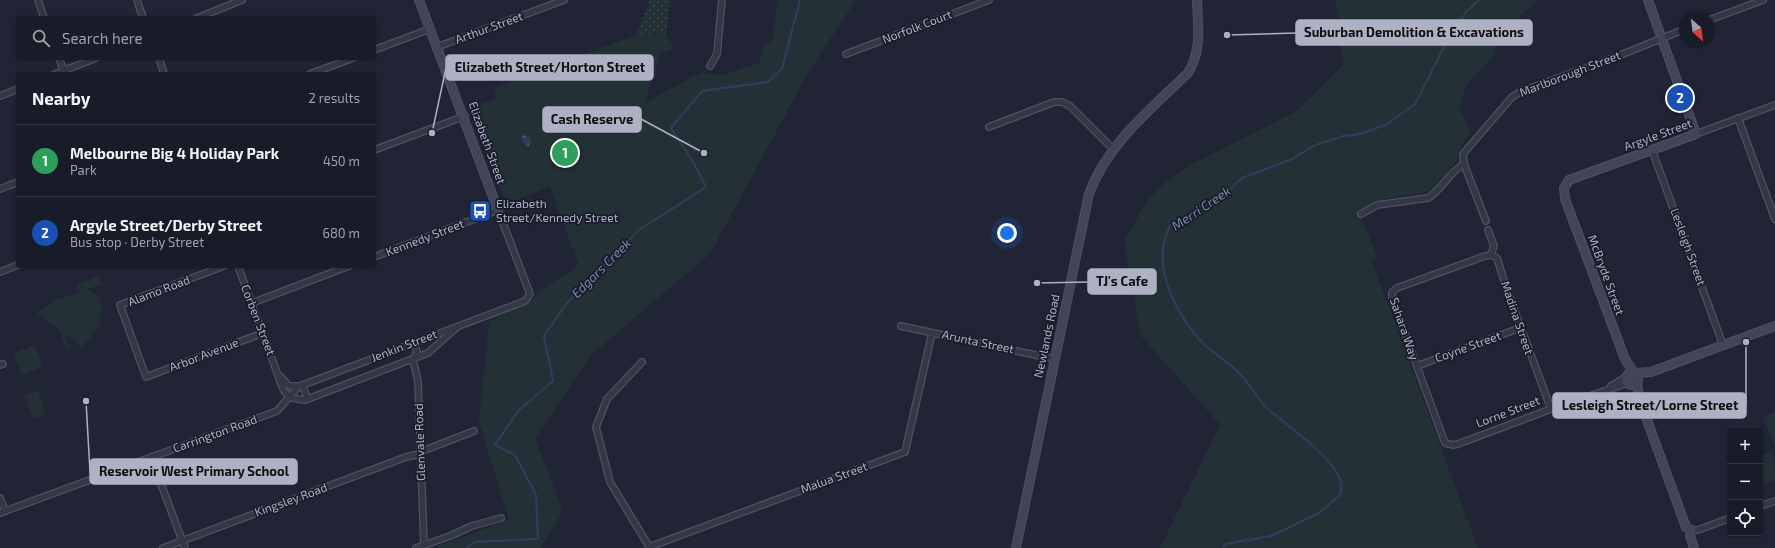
<!DOCTYPE html>
<meta charset="utf-8">
<style>
body{margin:0;font-family:"Exo 2",sans-serif;background:#212430;color:#f1f3f6}
.controls{position:absolute;right:12px;bottom:12px;display:grid;overflow:hidden;border-radius:4px;box-shadow:0 1px 3px #0004}
.controls button{width:36px;height:36px;display:grid;place-items:center;padding:0;border:0;border-bottom:1px solid #363945;background:#181b28;color:#f1f3f6;font:20px sans-serif}
.compass{position:absolute;left:1679px;top:12px;width:36px;height:36px;border-radius:50%;background:#181b28;box-shadow:0 1px 3px #0004;rotate:152deg}
.you{position:absolute;left:1007px;top:233px;width:14px;height:14px;margin:-10px;border:3px solid #fff;border-radius:50%;background:#1a73e8;box-shadow:0 0 0 6px #1a73e833}
.badge{display:grid;place-items:center;width:26px;height:26px;border-radius:50%;background:#8c9099;color:#fff;font-size:13px;font-weight:700}
.pin{position:absolute;translate:-50% -50%;border:2px solid #fff;box-shadow:0 1px 4px #0006}
.list{margin:0;padding:0;list-style:none}
h2{display:flex;justify-content:space-between;align-items:center;height:52px;margin:0;padding:0 16px;font-size:17px}
h2 small{font-size:13px;font-weight:400;color:#9fa1a8}
.list li{display:grid;grid-template-columns:26px 1fr auto;gap:12px;align-items:center;box-sizing:border-box;height:72px;padding:0 16px;border-top:1px solid #363945}
.list b{display:block;font-size:15px;white-space:nowrap}
.list p{margin:0;font-size:13px;white-space:nowrap;color:#9fa1a8}
.list em{font-size:13px;font-style:normal;color:#9fa1a8}
.icon{flex:none;width:22px;height:22px;fill:none;stroke:currentColor;stroke-width:2;stroke-linecap:round;stroke-linejoin:round}
.map{position:relative;flex:none;width:1775px;height:548px;overflow:hidden}
.search{position:absolute;background:#181b28;box-shadow:0 1px 3px #0004;left:16px;top:16px;width:360px;height:44px;display:flex;align-items:center;gap:10px;box-sizing:border-box;padding:0 14px;border-radius:4px;color:#9fa1a8;font-size:15px}
.panel{position:absolute;background:#181b28;box-shadow:0 1px 3px #0004;left:16px;top:72px;width:360px;height:196px;border-radius:4px}
.map>svg:first-child{display:block}
.grass{fill:url(#grass-dots)}
.park{fill:#233137}
.water{fill:url(#water-waves)}
.lines{fill:none;stroke-linecap:round;stroke-linejoin:round}
.stream{stroke:#343c5c;stroke-width:2}
.street-casing{stroke:#4e5161;stroke-width:8}
.secondary-casing{stroke:#4e5161;stroke-width:10}
.street{stroke:#333746;stroke-width:5.5}
.secondary{stroke:#424559;stroke-width:8}
.labels{text-anchor:middle;stroke-width:3.5;stroke-linejoin:round;paint-order:stroke}
.street-label{font-size:12px;fill:#adb1c3;stroke:#191c2a}
.poi-label{font-size:12px;fill:#adb1c3;stroke:#191c2a;text-anchor:start}
.water-label{font-size:13px;font-style:italic;fill:#7e88af;stroke:#191c2a}
.leader{fill:none;stroke:#adb1c3;stroke-width:1.5}
.callout-dot{fill:#adb1c3;stroke:#191c2a;stroke-width:1.5}
.callout{fill:#adb1c3;stroke:#adb1c3;stroke-width:1.5}
.callout-label{font-size:13px;text-anchor:middle;font-weight:bold;fill:#111}
</style>
<div class="map">
<svg width="1775" height="548" viewBox="0 0 1775 548">
<defs>
<pattern id="grass-dots" width="8" height="8" patternUnits="userSpaceOnUse"><rect width="8" height="8" fill="#233137"/><path d="M2 2h.1M6 6h.1" fill="none" stroke="#404c52" stroke-width="1.8" stroke-linecap="round"/></pattern>
<pattern id="water-waves" width="16" height="10" patternUnits="userSpaceOnUse"><rect width="16" height="10" fill="#343c5c"/><path d="M0 5q4-4 8 0t8 0" fill="none" stroke="#4f5672"/></pattern>
</defs>
<rect width="100%" height="100%" fill="#202435"/>
<path class="grass" d="M650,0H670L666,34L636,35Z"/>
<g class="park">
<path d="M778,0H856L809,71L710,254L591,355L535,438L563,511L540,548H438L437,546L509,520L479,422L489,322L530,294L534,304L533,300L539,291L574,269L578,263L550,187L506,204L469,108L496,99L493,88L636,35L666,34L674,48L661,54L644,103L702,72L721,76L760,62L764,44L772,41Z"/>
<path d="M1336,0H1538L1496,39C1497,63 1480,66 1469,83C1464,90 1462,99 1459,106L1470,133L1460,148L1457,160L1431,191L1379,200L1358,211L1378,258L1372,261L1478,548H1160L1220,425L1140,335L1124,241L1148,199L1167,181L1188,166L1295,112L1343,65Z"/>
<path d="M99,276L102,284L83,291L90,290L101,299L100,326L82,347L64,334L70,349L67,350L59,330L37,314L57,299L80,292L77,285Z"/>
<path d="M35,345L43,367L22,375L13,353Z"/>
<path d="M38,391L46,414L33,419L24,395Z"/>
<path d="M1775,412V446L1763,417Z"/>
<path d="M1774,451L1775,481L1760,486V456Z"/>
</g>
<path class="water" d="M524,134L527,137L529,136L531,141L529,147C524,145 521,141 522,135Z"/>
<g class="lines">
<g class="stream">
<path d="M467,548L475,542L538,539L536,495L515,455L495,445L519,410L553,381L544,336L567,303L639,230L706,187L693,162L671,128L702,91L768,82L782,69L800,0"/>
<path d="M1223,548L1225,544L1271,536L1319,513L1340,495C1341,491 1342,486 1341,483C1335,458 1288,426 1269,410C1257,400 1252,386 1241,375C1229,362 1209,351 1199,339C1174,310 1150,263 1170,226L1178,223L1198,207L1230,189L1242,178L1292,159L1313,146L1343,136L1361,134L1387,124L1415,104L1447,41L1466,12L1479,0"/>
</g>
<g class="street-casing">
<g id="street">
<path d="M38,0L44,18"/>
<path d="M137,0L143,18"/>
<path d="M197,18L242,0"/>
<path d="M1709,20L1763,0"/>
<path d="M437,47L564,0"/>
<path d="M374,50L430,29"/>
<path d="M846,54L989,0"/>
<path d="M59,58L64,71"/>
<path d="M159,58L164,74"/>
<path d="M710,66L717,54L722,0"/>
<path d="M55,74L96,58"/>
<path d="M310,74L353,58"/>
<path d="M0,96L18,89"/>
<path d="M1738,118L1775,219"/>
<path d="M989,127L1054,102H1062L1070,106L1113,149"/>
<path d="M1696,134L1775,105"/>
<path d="M374,150L465,116"/>
<path d="M1652,150L1723,345"/>
<path d="M0,189L18,182"/>
<path d="M1361,214L1377,205L1428,198C1442,190 1449,172 1464,164"/>
<path d="M1486,221L1464,164L1463,154L1512,97L1520,92L1618,56L1685,29"/>
<path d="M1488,230L1494,246L1491,255"/>
<path d="M1491,255L1485,256L1397,288L1392,292V298L1445,443L1453,445L1458,444L1551,409L1628,383"/>
<path d="M1491,255L1497,258L1507,290L1551,409"/>
<path d="M224,266L120,305L146,377L263,333"/>
<path d="M238,266L283,389C288,398 295,399 305,400L428,353L457,327"/>
<path d="M0,272L18,265"/>
<path d="M252,303L349,266"/>
<path d="M901,326L1054,359"/>
<path d="M414,342L417,352L413,360L418,381L424,545"/>
<path d="M642,362L607,399L596,427L610,482L650,548"/>
<path d="M0,365L3,364"/>
<path d="M1417,366L1520,328"/>
<path d="M279,375L289,386H300L525,301L530,294L498,210L374,257"/>
<path d="M302,385L308,399"/>
<path d="M1611,386L1626,377"/>
<path d="M420,452L474,431"/>
<path d="M151,457L185,548"/>
<path d="M0,498L5,511"/>
<path d="M1760,506L1775,501"/>
<path d="M0,513L277,411L298,387"/>
<path d="M1691,530H1698L1730,518"/>
<path d="M649,547L905,452L932,333"/>
<path d="M163,548L406,457L420,454"/>
<path d="M416,548L450,536L472,526L501,518"/>
</g>
</g>
<g class="secondary-casing">
<g id="secondary">
<path d="M419,0L498,210"/>
<circle cx="1632" cy="379" r="6"/>
<path d="M1634,373L1625,359L1565,199L1564,188L1569,180L1696,134L1648,0"/>
<path d="M1635,373L1651,372L1775,326"/>
<path d="M1637,383L1639,398L1686,527L1691,530L1690,536L1694,548"/>
<path d="M1016,548L1089,194C1107,144 1150,110 1188,73C1202,51 1198,26 1197,0"/>
</g>
</g>
<use href="#street" class="street"/>
<use href="#secondary" class="secondary"/>
</g>
<defs>
<g id="bus-square" transform="scale(1.15)"><rect x="-9" y="-9" width="18" height="18" rx="4" fill="#1a4fb4" stroke="#191c2a"/><path d="M-5-6H5V4H4V6H2V4H-2V6H-4V4H-5ZM-3.5-4V0h7V-4ZM-3.5 1.2v1.5H-2V1.2ZM2 1.2v1.5H3.5V1.2Z" fill="#fff"/></g>
</defs>
<g fill-rule="evenodd">
<use href="#bus-square" x="480" y="211"/>
</g>
<g class="labels">
<g class="street-label">
<text transform="translate(917 27) rotate(-21)" y="4">Norfolk Court</text>
<text transform="translate(489 28) rotate(-20)" y="4">Arthur Street</text>
<text transform="translate(1570 74) rotate(-21)" y="4">Marlborough Street</text>
<text transform="translate(1658 135) rotate(-20)" y="4">Argyle Street</text>
<text transform="translate(487 143) rotate(70)" y="4">Elizabeth Street</text>
<text transform="translate(425 238) rotate(-21)" y="4">Kennedy Street</text>
<text transform="translate(1688 247) rotate(70)" y="4">Lesleigh Street</text>
<text transform="translate(1606 275) rotate(70)" y="4">McBryde Street</text>
<text transform="translate(159 291) rotate(-21)" y="4">Alamo Road</text>
<text transform="translate(1517 318) rotate(71)" y="4">Madina Street</text>
<text transform="translate(258 320) rotate(69)" y="4">Corben Street</text>
<text transform="translate(1404 329) rotate(71)" y="4">Sahara Way</text>
<text transform="translate(1047 336) rotate(-78)" y="4">Newlands Road</text>
<text transform="translate(978 342) rotate(12)" y="4">Arunta Street</text>
<text transform="translate(404 346) rotate(-21)" y="4">Jenkin Street</text>
<text transform="translate(1468 347) rotate(-20)" y="4">Coyne Street</text>
<text transform="translate(204 355) rotate(-21)" y="4">Arbor Avenue</text>
<text transform="translate(1508 412) rotate(-21)" y="4">Lorne Street</text>
<text transform="translate(215 434) rotate(-20)" y="4">Carrington Road</text>
<text transform="translate(420 442) rotate(-92)" y="4">Glenvale Road</text>
<text transform="translate(834 478) rotate(-20)" y="4">Malua Street</text>
<text transform="translate(291 500) rotate(-20)" y="4">Kingsley Road</text>
</g>
<g class="poi-label">
<text x="496" y="208">Elizabeth<tspan x="496" dy="14">Street/Kennedy Street</tspan></text>
</g>
<g class="water-label">
<text transform="translate(1201 208) rotate(-34)" y="5">Merri Creek</text>
<text transform="translate(601 268) rotate(-45)" y="5">Edgars Creek</text>
</g>
</g>
<path class="leader" d="M1227 35L1296 33M432 133L446 68M704 153L641 119M1037 283L1088 282M1746 342L1746 406M86 401L90 472"/>
<g class="callout-dot">
<circle cx="1227" cy="35" r="4"/>
<circle cx="432" cy="133" r="4"/>
<circle cx="704" cy="153" r="4"/>
<circle cx="1037" cy="283" r="4"/>
<circle cx="1746" cy="342" r="4"/>
<circle cx="86" cy="401" r="4"/>
</g>
<g class="callout">
<rect x="1296" y="20" width="236" height="25" rx="4"/>
<rect x="446" y="55" width="207" height="25" rx="4"/>
<rect x="543" y="107" width="98" height="25" rx="4"/>
<rect x="1088" y="269" width="68" height="25" rx="4"/>
<rect x="1553" y="393" width="193" height="25" rx="4"/>
<rect x="90" y="459" width="207" height="25" rx="4"/>
</g>
<g class="callout-label">
<text x="1414" y="37">Suburban Demolition &amp; Excavations</text>
<text x="550" y="72">Elizabeth Street/Horton Street</text>
<text x="592" y="124">Cash Reserve</text>
<text x="1122" y="286">TJ's Cafe</text>
<text x="1650" y="410">Lesleigh Street/Lorne Street</text>
<text x="194" y="476">Reservoir West Primary School</text>
</g>
</svg>
<div class="controls">
<button>+</button>
<button>−</button>
<button><svg class="icon" aria-label="locate" viewBox="0 0 24 24"><circle cx="12" cy="12" r="6"/><path d="M12 2v4M12 18v4M2 12h4M18 12h4"/></svg></button>
</div>
<svg class="compass" viewBox="-18 -18 36 36"><path d="M0-13l5 13h-10z" fill="#e53935"/><path d="M0 13l5-13h-10z" fill="#9fa1a8"/></svg>
<div class="you"></div>
<div class="pin badge" style="left:565px;top:153px;background:#2e9e5b">1</div>
<div class="pin badge" style="left:1680px;top:98px;background:#1a4fb4">2</div>
<div class="search"><svg class="icon" aria-label="search" viewBox="0 0 24 24"><circle cx="10" cy="10" r="6"/><path d="M15 15l6 6"/></svg>Search here</div>
<section class="panel">
<h2>Nearby<small>2 results</small></h2>
<ul class="list">
<li><span class="badge" style="background:#2e9e5b">1</span><div><b>Melbourne Big 4 Holiday Park</b><p>Park</p></div><em>450 m</em></li>
<li><span class="badge" style="background:#1a4fb4">2</span><div><b>Argyle Street/Derby Street</b><p>Bus stop · Derby Street</p></div><em>680 m</em></li>
</ul>
</section>
</div>
